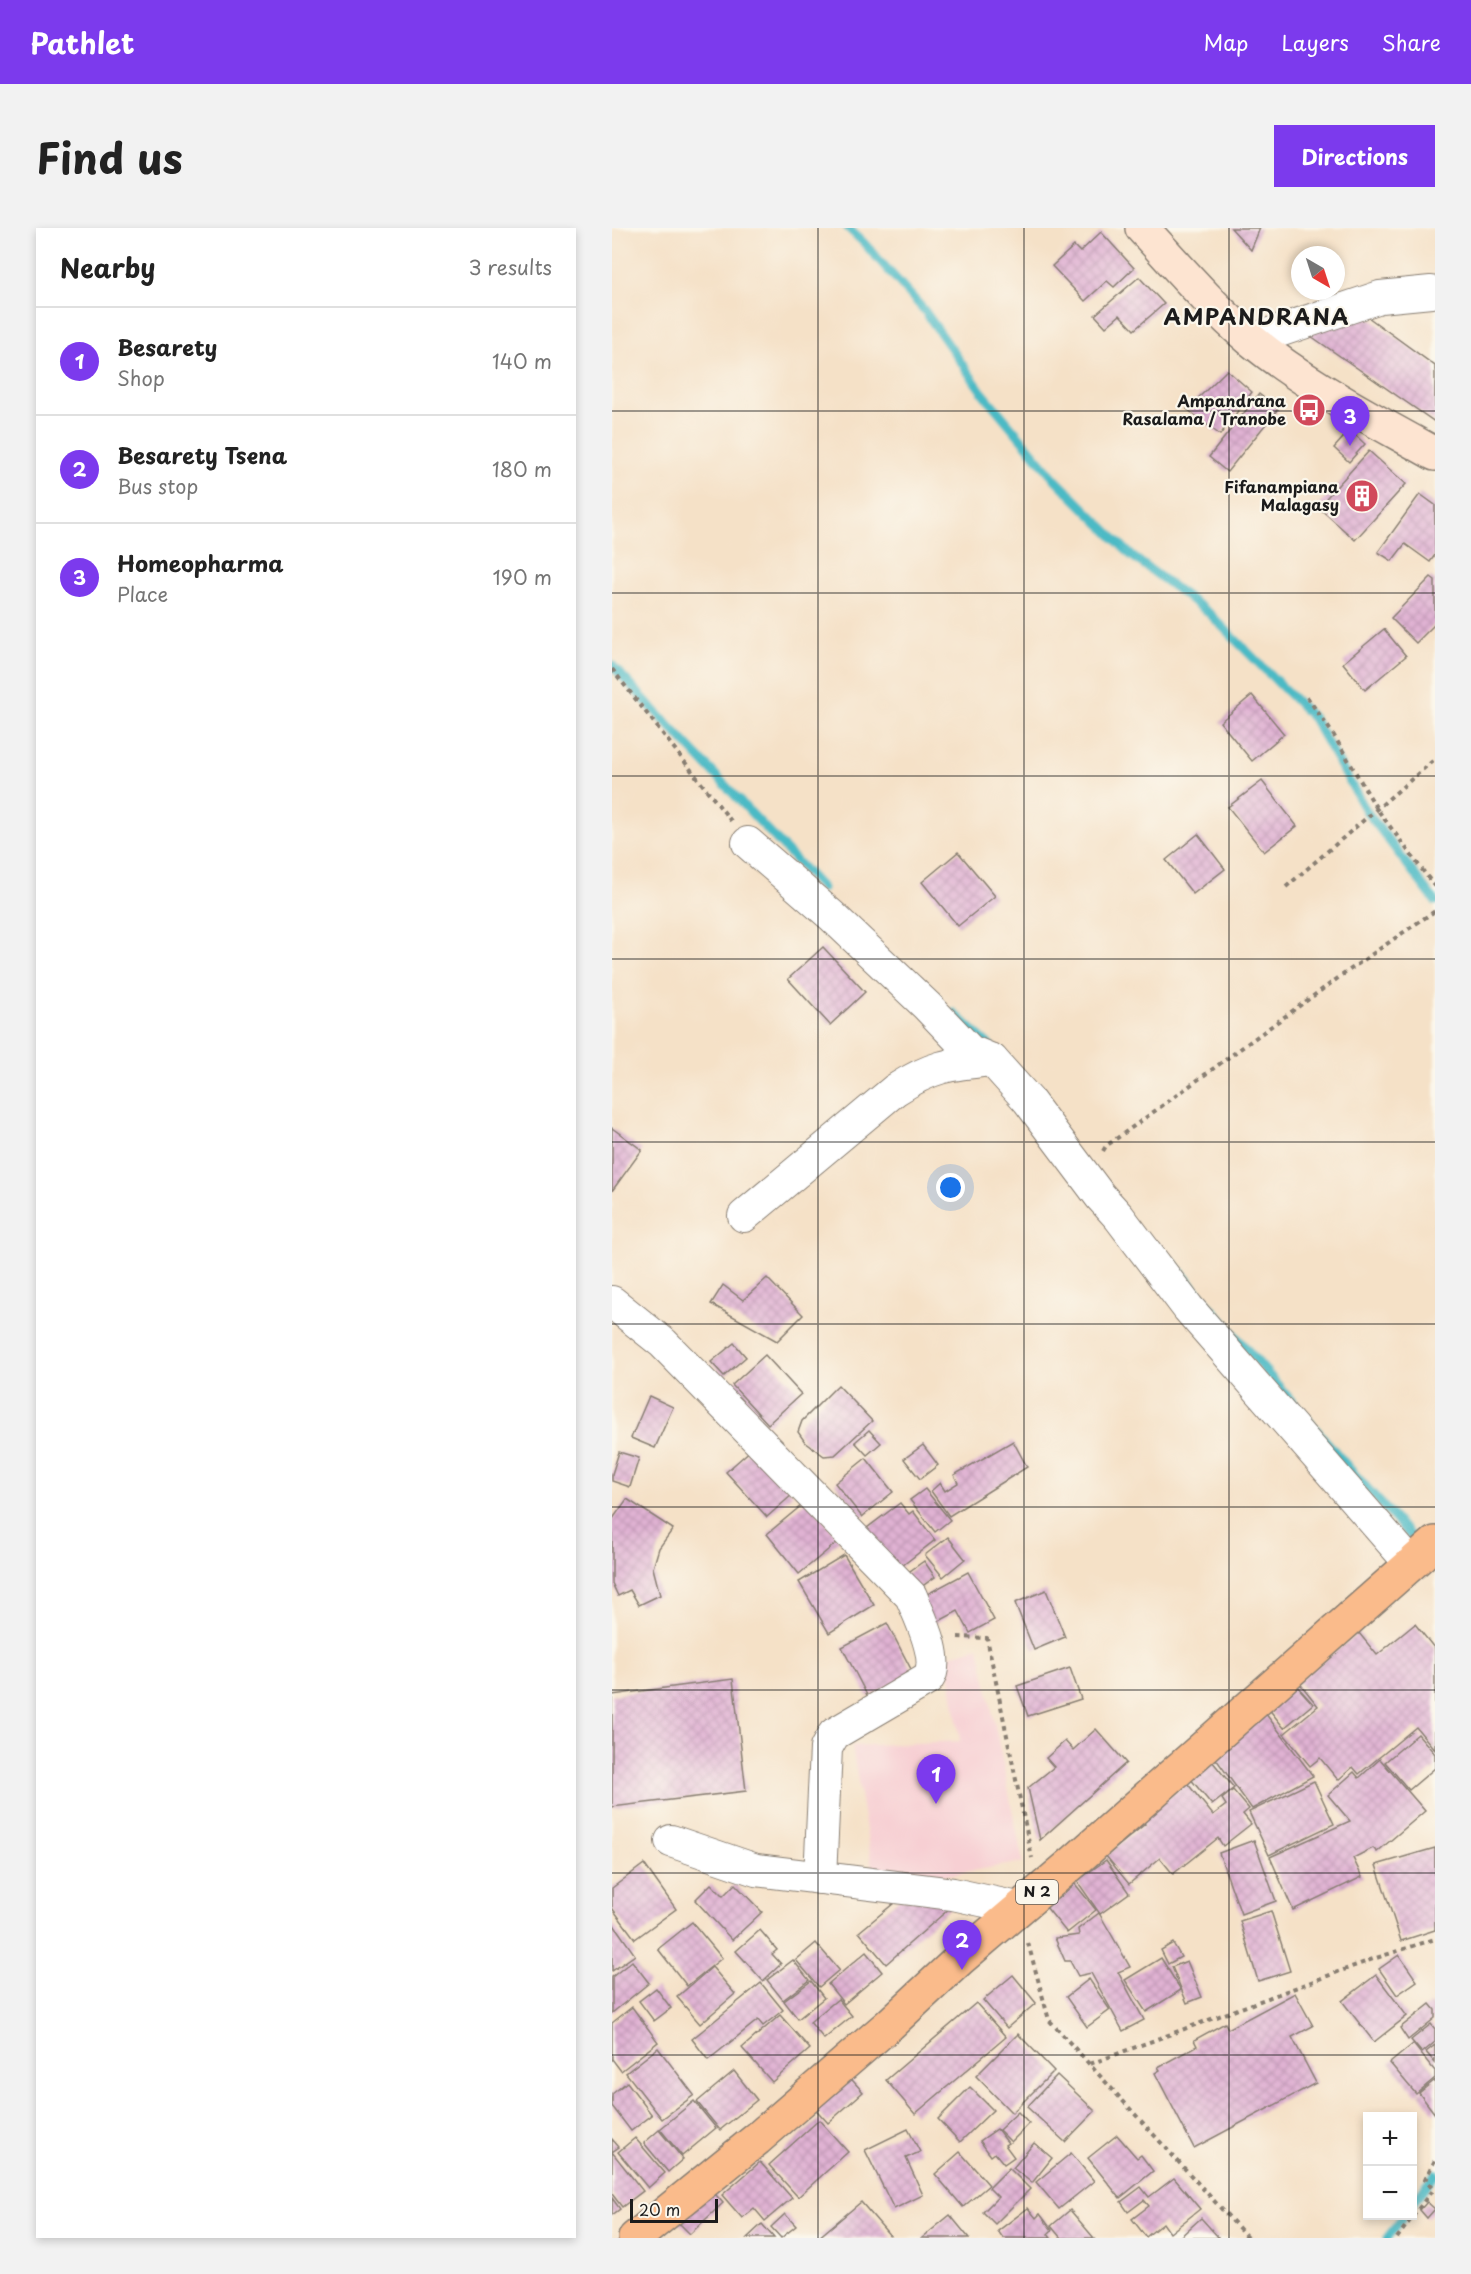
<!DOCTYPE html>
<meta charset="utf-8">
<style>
body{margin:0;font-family:"Playpen Sans",sans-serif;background:#f2f2f2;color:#222}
.controls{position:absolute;right:18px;bottom:18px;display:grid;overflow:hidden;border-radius:0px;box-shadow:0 3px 9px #0003}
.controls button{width:54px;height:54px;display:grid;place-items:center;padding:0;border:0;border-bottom:2px solid #e0e0e0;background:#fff;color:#222;font:30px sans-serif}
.compass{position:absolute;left:679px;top:18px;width:54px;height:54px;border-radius:50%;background:#fff;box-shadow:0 3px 9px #0003;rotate:141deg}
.scale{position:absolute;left:18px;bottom:15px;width:88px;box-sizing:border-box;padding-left:6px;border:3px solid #1c1c1c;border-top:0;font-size:16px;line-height:21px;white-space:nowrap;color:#1c1c1c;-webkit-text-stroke:4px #fbf7ec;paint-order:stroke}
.you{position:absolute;left:339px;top:960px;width:21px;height:21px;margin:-15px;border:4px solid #fff;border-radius:50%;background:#1a73e8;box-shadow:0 0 0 9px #1a73e833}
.badge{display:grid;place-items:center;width:39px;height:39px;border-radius:50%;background:#7c3aed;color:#fff;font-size:20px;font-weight:700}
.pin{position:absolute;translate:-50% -50px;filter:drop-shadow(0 2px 3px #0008)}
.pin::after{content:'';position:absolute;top:32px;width:21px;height:18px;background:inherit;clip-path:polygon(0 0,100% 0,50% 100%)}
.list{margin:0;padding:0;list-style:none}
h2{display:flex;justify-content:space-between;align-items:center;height:78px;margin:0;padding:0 24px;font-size:26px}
h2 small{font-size:20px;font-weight:400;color:#767676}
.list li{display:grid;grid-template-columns:39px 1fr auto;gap:18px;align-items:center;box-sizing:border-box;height:108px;padding:0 24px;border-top:2px solid #e0e0e0}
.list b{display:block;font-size:22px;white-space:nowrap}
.list p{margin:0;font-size:20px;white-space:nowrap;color:#767676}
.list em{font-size:20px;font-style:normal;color:#767676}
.map{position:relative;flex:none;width:823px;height:2010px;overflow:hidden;border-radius:0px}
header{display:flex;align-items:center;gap:36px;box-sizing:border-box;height:84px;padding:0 30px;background:#7c3aed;color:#fff}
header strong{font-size:28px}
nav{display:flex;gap:33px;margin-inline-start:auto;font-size:21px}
.intro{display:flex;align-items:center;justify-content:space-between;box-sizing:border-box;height:144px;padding:0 36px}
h1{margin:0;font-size:42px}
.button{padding:15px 27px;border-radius:0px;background:#7c3aed;color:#fff;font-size:21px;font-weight:700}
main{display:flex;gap:36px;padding:0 36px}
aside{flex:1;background:#fff;border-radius:0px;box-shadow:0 3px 9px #0003}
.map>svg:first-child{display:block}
.built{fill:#f7cfd3}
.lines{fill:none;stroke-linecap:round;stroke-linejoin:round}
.stream{stroke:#4cbac5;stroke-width:9}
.building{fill:url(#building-cross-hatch)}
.street-casing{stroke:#887e72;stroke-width:34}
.secondary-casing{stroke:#887e72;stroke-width:36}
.primary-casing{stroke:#887e72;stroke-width:36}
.path{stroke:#887e72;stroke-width:4;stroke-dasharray:4.5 4.5;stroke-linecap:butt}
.street{stroke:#fff;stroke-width:32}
.secondary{stroke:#fde4d1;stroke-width:33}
.primary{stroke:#fabb8b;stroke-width:33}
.grid{fill:none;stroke:#1c1c1c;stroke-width:1.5;stroke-opacity:0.55}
.labels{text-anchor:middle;stroke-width:4.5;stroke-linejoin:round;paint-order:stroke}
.shield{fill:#fbf7ec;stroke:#5f5e5a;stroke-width:1.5}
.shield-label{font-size:15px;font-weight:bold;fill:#1c1c1c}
.poi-label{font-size:16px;font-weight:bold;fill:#1c1c1c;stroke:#fbf7ec;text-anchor:end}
.district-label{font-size:22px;font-weight:bold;letter-spacing:1.5px;fill:#1c1c1c;stroke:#fbf7ec}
</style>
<header>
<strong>Pathlet</strong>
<nav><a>Map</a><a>Layers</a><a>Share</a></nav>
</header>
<div class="intro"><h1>Find us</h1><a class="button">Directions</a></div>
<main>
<aside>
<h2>Nearby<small>3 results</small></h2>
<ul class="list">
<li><span class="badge">1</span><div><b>Besarety</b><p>Shop</p></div><em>140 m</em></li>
<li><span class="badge">2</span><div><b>Besarety Tsena</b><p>Bus stop</p></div><em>180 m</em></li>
<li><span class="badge">3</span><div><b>Homeopharma</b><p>Place</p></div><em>190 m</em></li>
</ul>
</aside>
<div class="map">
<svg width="823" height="2010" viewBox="0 0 823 2010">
<defs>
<pattern id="building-cross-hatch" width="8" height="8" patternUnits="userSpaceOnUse" patternTransform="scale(1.5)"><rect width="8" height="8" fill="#e0b2d3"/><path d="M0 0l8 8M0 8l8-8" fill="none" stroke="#c098b5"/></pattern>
</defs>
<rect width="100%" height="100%" fill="#fbf7ec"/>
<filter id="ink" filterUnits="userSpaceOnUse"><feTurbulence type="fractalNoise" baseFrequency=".0167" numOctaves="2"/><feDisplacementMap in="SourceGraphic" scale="12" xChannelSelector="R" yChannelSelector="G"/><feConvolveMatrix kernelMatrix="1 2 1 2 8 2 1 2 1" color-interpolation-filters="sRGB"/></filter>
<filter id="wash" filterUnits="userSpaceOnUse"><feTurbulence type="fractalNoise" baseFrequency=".008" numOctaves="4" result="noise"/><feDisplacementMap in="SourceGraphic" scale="24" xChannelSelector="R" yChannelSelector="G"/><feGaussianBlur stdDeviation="1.35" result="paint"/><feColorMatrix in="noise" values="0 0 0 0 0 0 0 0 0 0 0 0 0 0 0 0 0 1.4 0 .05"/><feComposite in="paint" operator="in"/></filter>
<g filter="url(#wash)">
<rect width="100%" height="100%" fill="#f5e1c7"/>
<path class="built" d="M367,1419L411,1634L318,1650L261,1644L240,1518L348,1513L335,1428Z"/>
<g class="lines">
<g class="stream">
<path d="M236,0L251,14L312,82L370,164L443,251L520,328L597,385L701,490L755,584L823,673"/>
<path d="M0,437L210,660"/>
<path d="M342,785L378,818"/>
<path d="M559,1033L738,1241L810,1321"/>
<path d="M800,1976L823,1946"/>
<path d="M775,2010L792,1988"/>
</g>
</g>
<g id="blocks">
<g class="building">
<path d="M619,0H648L639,22Z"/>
<path d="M489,4L522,40L502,59L495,53L473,73L440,38L462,18L468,24Z"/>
<path d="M527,49L552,76L522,102L508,87L494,99L483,87Z"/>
<path d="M749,84L823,138V194L696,106Z"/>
<path d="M615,142L640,164L608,207L575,181Z"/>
<path d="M647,166L666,181L615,244L597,229Z"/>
<path d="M738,202L753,216L737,234L722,220Z"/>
<path d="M757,223L794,256L743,312L706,279Z"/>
<path d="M808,266L823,277V327L818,334L793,316L780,333L766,324Z"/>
<path d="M819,349L823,352V396L804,415L779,390Z"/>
<path d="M772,401L794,428L753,462L731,435Z"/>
<path d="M640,467L672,506L640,533L608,494Z"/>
<path d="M650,553L685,598L652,624L616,579Z"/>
<path d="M586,606L613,641L581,666L554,632Z"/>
<path d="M346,624L383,668L346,698L310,654Z"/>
<path d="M211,719L253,764L218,797L176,751Z"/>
<path d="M0,900L30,922L0,963Z"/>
<path d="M155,1050L191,1087L165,1113L99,1076L111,1057L131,1072Z"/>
<path d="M122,1115L134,1129L112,1148L99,1134Z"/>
<path d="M153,1127L189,1166L156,1196L120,1157Z"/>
<path d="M226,1157L260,1193L223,1227L212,1228L193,1214L186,1204L190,1193Z"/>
<path d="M37,1168L61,1179L43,1220L19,1210Z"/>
<path d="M257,1202L269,1215L255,1227L243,1214Z"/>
<path d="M401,1213L415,1239L337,1288L319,1263L328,1255L333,1263L346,1255L342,1247Z"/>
<path d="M311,1217L326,1237L308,1251L292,1231Z"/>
<path d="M141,1220L181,1266L155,1289L114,1244Z"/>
<path d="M7,1224L27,1230L18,1259L0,1253V1246Z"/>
<path d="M254,1230L281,1264L250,1289L223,1255Z"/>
<path d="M313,1261L338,1292L323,1304L298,1272Z"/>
<path d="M15,1271L61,1301L47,1320L41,1340L48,1367L27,1377L18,1362L6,1368L0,1355V1292Z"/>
<path d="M196,1272L228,1312L187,1346L155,1306Z"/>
<path d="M288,1275L297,1286L301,1283L323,1312L286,1341L255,1300Z"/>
<path d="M336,1309L353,1331L331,1349L313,1327Z"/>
<path d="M232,1327L262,1377L217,1405L187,1354Z"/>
<path d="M312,1333L323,1349L302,1364L291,1348Z"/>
<path d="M356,1344L382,1392L358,1405L346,1383L320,1397L306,1371Z"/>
<path d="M434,1362L453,1409L422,1422L403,1375Z"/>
<path d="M275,1395L301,1445L256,1469L230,1419Z"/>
<path d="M803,1396L823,1421V1522L804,1499L747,1546L741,1539L726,1552L708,1530L698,1538L672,1506L706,1478L686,1453L747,1405L765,1427Z"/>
<path d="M458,1440L469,1471L416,1488L405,1458Z"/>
<path d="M121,1451L134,1563L0,1579V1467Z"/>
<path d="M684,1457L701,1476L672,1500L656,1480Z"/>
<path d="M650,1481L701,1548L640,1581L599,1524Z"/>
<path d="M484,1501L514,1535L428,1612L416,1560L442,1539L434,1530L453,1513L461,1522Z"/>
<path d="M806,1506L823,1526V1540L797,1562L773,1534Z"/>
<path d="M768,1531L813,1583L765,1624L761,1620L741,1630L750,1649L681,1682L658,1629L738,1593L716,1567L742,1544L747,1550Z"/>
<path d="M600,1533L622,1560L600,1577L578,1550Z"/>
<path d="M702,1553L722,1596L657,1627L637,1584Z"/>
<path d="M575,1555L601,1587L614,1577L610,1571L621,1562L637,1581L631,1586L639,1596L611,1618L606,1610L561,1646L548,1630L517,1656L494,1628L533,1596L530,1591Z"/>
<path d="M642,1612L664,1673L629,1686L607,1625Z"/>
<path d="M823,1620V1702L789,1713L764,1637Z"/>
<path d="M494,1632L517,1665L488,1686L465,1653Z"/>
<path d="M32,1636L64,1681L23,1711L0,1680V1660Z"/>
<path d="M459,1651L484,1682L455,1705L430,1674Z"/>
<path d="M99,1656L111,1668L123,1656L150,1684L120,1712L83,1672Z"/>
<path d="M287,1671L346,1673L274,1736L247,1704Z"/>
<path d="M659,1683L678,1743L646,1753L628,1693Z"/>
<path d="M487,1685L518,1739L506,1744L532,1792L511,1803L479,1745L466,1748L458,1733H453L443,1710L467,1707L466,1701Z"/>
<path d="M0,1694L23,1727L0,1743Z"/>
<path d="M80,1694L110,1730L75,1758L46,1721Z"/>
<path d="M148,1702L165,1722L160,1726L169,1736L151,1753L124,1723Z"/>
<path d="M204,1715L227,1742L207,1759L184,1732Z"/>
<path d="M561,1715L569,1729L556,1736L549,1722Z"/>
<path d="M254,1724L270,1744L232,1776L216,1756Z"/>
<path d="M787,1727L805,1753L785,1767L767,1741Z"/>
<path d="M549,1730L569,1762L534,1784L513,1752Z"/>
<path d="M181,1732L197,1752L171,1772L155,1752Z"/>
<path d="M20,1733L37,1755L0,1785V1749Z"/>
<path d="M575,1733L590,1769L575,1775L560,1739Z"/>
<path d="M100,1739L123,1766L88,1796L65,1769Z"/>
<path d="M401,1747L424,1775L395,1800L371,1772Z"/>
<path d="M764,1747L795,1788L762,1814L730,1773Z"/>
<path d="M477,1751L498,1782L475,1799L454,1769Z"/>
<path d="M199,1753L212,1770L186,1791L172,1773Z"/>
<path d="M149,1755L171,1782L151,1798L146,1792L96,1832L80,1811Z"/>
<path d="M44,1760L59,1780L42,1793L27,1773Z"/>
<path d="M683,1765L701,1798L680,1809L704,1855L582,1920L543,1845L548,1842L546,1839L585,1818L582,1812L613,1795L616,1801Z"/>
<path d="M226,1771L240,1788L212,1811L198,1794Z"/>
<path d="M364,1775L394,1809L303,1886L274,1852Z"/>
<path d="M818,1776L823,1782V1790L796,1812L788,1800Z"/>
<path d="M20,1779L46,1814L9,1843L0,1831V1795Z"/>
<path d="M168,1787L198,1821L160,1854L130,1820Z"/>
<path d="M819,1796L823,1801V1814L810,1825L799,1812Z"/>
<path d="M406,1806L442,1843L400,1885L364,1848Z"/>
<path d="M801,1816L823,1843V1850L804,1866L778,1835Z"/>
<path d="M823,1817V1835L814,1824Z"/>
<path d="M46,1820L82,1867L50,1891L14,1845Z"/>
<path d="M122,1843L145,1872L108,1902L85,1874Z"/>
<path d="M232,1843L251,1864L216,1895L198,1875Z"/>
<path d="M445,1847L483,1883L453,1914L415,1879Z"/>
<path d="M823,1852V1886L807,1865Z"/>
<path d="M15,1854L40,1887L19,1903L0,1878V1866Z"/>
<path d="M358,1859L381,1882L348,1914L326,1891Z"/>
<path d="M82,1873L104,1900L70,1928L48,1901Z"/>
<path d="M406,1884L417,1896L399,1914L387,1902Z"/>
<path d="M207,1892L236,1924L186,1969L157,1937Z"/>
<path d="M296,1901L308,1924L294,1930L311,1967L282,1981L253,1922Z"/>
<path d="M385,1901L396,1915L393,1917L402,1929L392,1936L383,1925L379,1928L368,1913Z"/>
<path d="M47,1902L71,1931L56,1944L32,1915Z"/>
<path d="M505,1907L525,1930L529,1927L541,1943L508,1970L476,1930Z"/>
<path d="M23,1910L53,1945L36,1960L6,1924Z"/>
<path d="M0,1911L7,1919L0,1924L31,1963L10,1979L0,1966Z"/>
<path d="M422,1915L440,1930L420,1955L401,1940Z"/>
<path d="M348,1924L377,1957L351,1979L323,1946Z"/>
<path d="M459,1925L482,1953L447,1981L424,1954Z"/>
<path d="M148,1934L180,1970L153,1993L142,1980L130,1990L110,1967Z"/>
<path d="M397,1940L418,1961L383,1996L371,1984L386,1969L377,1960Z"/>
<path d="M562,1950L588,1981L558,2005L551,1995L534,2009L520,1991L537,1978L532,1972L516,1984L509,1974L529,1959L537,1969Z"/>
<path d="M96,1958L111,1975L78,2006L62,1990Z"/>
<path d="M0,1970L8,1981L0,1987Z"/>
<path d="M249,1974L280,2010H206Z"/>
<path d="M815,1974L823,1981L815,1990L808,1982Z"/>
<path d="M416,1980L424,1990L428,1986L440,2002L436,2006L439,2010H391L386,2003Z"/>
<path d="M458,1982L482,2010H449L439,1998Z"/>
<path d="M173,1986L184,1998L169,2010L159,1999Z"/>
<path d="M338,1987L357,2010H310Z"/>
<path d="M589,1990L607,2010H567Z"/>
<path d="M150,1996L162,2010H135Z"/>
</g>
</g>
</g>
<g filter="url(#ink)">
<use href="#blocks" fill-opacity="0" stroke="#887e72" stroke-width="1.5"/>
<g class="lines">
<g class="street-casing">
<g id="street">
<path d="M640,112L768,69L819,64"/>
<path d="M136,615L220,688L315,778L358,823L380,832L416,872L488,968L507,989L576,1080L799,1336"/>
<path d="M132,988L283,862C320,838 337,836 380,832"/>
<path d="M0,1074L51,1115L299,1368C307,1388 330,1431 316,1451L222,1506L214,1520L208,1650"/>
<path d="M59,1613L144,1642L341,1666L406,1680"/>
</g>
</g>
<g class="secondary-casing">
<path id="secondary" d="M530,0C565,38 599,78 639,112C695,158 761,191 823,226"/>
</g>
<g class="primary-casing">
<path id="primary" d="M23,2010L145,1911L278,1796L348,1731L463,1633L823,1315"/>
</g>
<g class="path">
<path d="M0,441L119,593"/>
<path d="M695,469L721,506L765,581L823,659"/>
<path d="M674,659L823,531"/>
<path d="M491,923L494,918C604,840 711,758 823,683"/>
<path d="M346,1409L375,1410L420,1630"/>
<path d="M416,1715L437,1792L636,2010"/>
<path d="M478,1836L761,1731L823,1711"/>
<path d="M785,2010L821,1961L813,1952L823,1932"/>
</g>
<use href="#street" class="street"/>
<use href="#secondary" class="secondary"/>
<use href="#primary" class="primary"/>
</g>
</g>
<path class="grid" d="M206,0V2010M412,0V2010M617,0V2010M0,183H823M0,365H823M0,548H823M0,731H823M0,914H823M0,1096H823M0,1279H823M0,1462H823M0,1645H823M0,1827H823"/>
<defs>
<g id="bus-disc" transform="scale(1.725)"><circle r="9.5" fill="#d1495b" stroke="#fbf7ec"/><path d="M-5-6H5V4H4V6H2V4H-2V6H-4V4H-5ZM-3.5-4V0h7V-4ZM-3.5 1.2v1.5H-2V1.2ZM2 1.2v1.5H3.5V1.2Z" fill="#fff"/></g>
<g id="building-disc" transform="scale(1.725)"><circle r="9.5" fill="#d1495b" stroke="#fbf7ec"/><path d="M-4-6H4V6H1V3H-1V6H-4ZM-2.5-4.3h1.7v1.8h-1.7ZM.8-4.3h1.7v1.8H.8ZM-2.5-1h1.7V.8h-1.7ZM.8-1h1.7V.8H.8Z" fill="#fff"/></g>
</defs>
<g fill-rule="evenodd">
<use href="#bus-disc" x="697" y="182"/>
<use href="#building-disc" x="750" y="268"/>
</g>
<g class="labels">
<rect class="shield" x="404" y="1652" width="42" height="24" rx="4.5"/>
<g class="shield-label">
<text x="425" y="1669">N 2</text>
</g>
<g class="poi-label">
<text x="674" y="179">Ampandrana<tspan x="674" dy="18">Rasalama / Tranobe</tspan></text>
<text x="727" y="265">Fifanampiana<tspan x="727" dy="18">Malagasy</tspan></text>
</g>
<g class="district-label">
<text x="645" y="97">AMPANDRANA</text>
</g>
</g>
</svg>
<div class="controls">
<button>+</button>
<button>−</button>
</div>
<svg class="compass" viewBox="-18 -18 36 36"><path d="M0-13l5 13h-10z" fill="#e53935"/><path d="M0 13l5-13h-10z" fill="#767676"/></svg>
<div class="scale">20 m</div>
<div class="you"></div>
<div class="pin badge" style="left:324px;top:1576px">1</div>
<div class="pin badge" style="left:350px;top:1742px">2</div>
<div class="pin badge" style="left:738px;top:218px">3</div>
</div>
</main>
